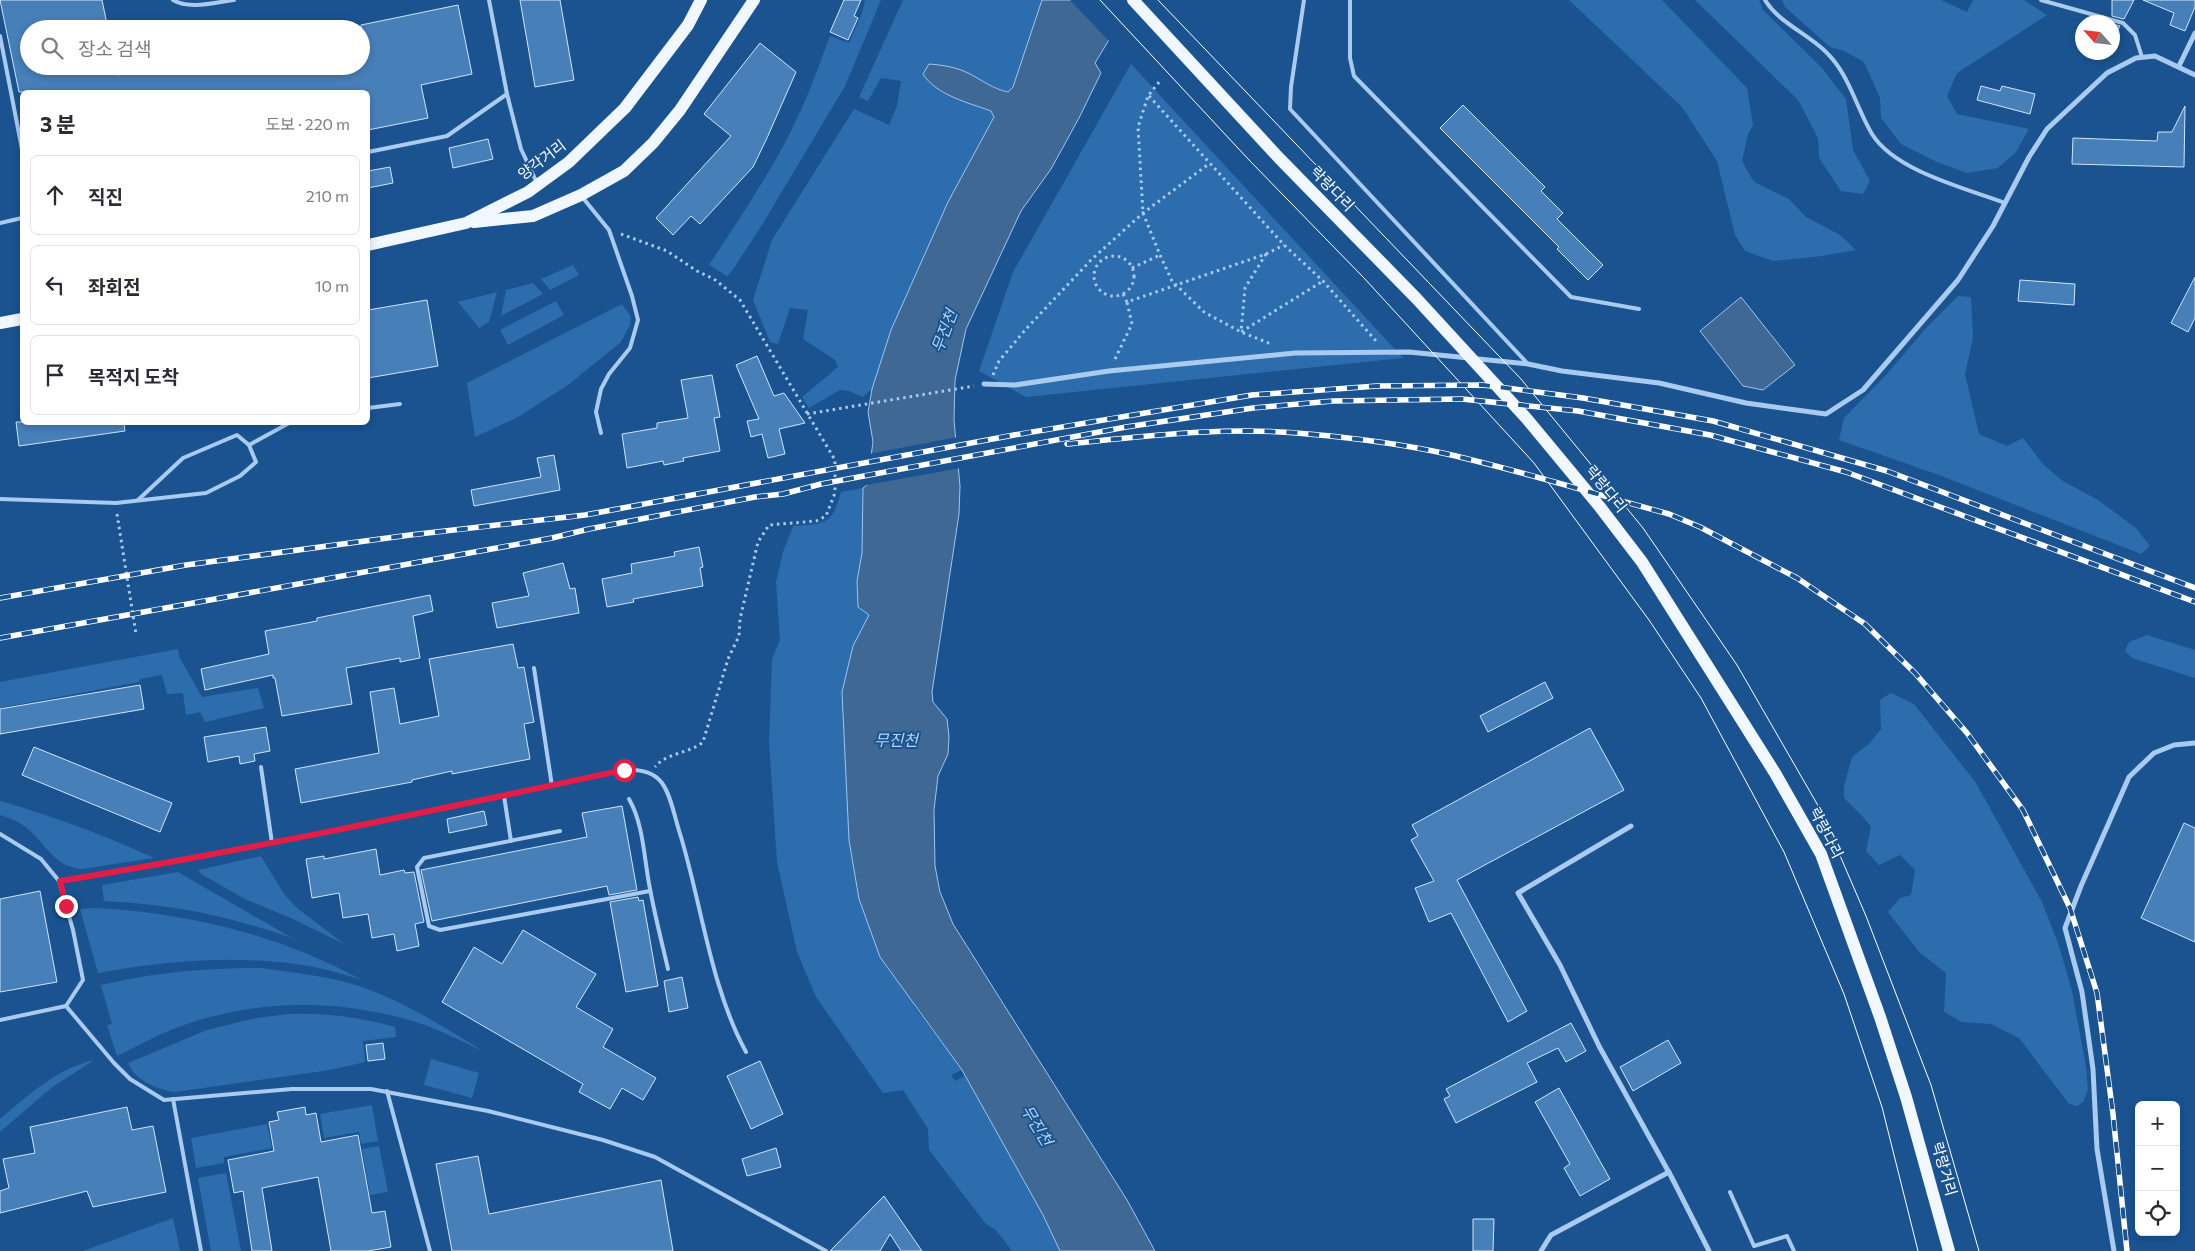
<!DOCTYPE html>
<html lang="ko">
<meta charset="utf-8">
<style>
body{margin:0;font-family:Commissioner,"Noto Sans KR",sans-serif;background:#f7f7f7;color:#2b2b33}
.controls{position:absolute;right:15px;bottom:15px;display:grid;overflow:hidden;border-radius:8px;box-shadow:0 2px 8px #0003}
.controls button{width:45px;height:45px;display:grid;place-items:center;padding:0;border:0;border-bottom:1px solid #e1e1e2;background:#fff;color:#2b2b33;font:25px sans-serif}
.compass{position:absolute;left:2075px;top:15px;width:45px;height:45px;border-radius:50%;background:#fff;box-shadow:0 2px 8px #0003;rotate:297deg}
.stop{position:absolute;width:15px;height:15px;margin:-11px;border:4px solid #e11d48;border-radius:50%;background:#fff}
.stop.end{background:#e11d48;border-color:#fff;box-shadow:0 1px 5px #0008}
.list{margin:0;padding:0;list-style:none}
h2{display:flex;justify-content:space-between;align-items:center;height:65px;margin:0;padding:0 20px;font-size:21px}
h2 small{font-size:16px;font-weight:400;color:#7c7c81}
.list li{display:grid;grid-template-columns:32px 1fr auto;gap:15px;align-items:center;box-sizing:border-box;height:80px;margin:0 10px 10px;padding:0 10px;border:1px solid #e1e1e2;border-radius:8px}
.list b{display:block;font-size:19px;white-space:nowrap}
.list em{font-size:16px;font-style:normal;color:#7c7c81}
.icon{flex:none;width:28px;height:28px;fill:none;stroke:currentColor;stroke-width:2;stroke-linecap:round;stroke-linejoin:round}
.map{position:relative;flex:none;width:2195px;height:1251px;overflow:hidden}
.search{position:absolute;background:#fff;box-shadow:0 2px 8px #0003;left:20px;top:20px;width:350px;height:55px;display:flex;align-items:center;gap:12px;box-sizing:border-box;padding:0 18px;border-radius:28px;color:#7c7c81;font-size:19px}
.panel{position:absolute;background:#fff;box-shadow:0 2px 8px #0003;left:20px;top:90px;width:350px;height:335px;border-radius:8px}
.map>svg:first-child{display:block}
.green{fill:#2d6dae}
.water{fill:#3f6894;stroke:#9cc7f1}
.pier{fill:#1a5390}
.building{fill:#477fb9;stroke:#cfe5fa}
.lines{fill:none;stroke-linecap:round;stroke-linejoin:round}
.path{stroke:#a9cbef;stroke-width:3;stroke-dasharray:2.5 4;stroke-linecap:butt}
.lane{stroke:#a9cbef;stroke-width:4}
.street{stroke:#a9cbef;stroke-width:5}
.primary{stroke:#f1f7ff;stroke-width:12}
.tram{stroke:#fff;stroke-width:1}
.rail-casing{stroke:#fff;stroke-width:5.5}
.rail{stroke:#1a5390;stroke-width:4;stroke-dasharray:11;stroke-linecap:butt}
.route{stroke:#e11d48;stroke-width:6}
.labels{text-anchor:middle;stroke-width:4;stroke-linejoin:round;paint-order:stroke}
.street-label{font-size:15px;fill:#fff;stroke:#1a5390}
.water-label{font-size:16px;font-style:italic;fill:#b5d5f6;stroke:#1a5390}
</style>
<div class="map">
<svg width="2195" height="1251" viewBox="0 0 2195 1251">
<rect width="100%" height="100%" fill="#1a5390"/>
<g class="green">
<path d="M865,0H881L845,86L762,225L732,271L727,276L709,265C741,216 775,167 799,114C811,89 820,62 830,36L849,43L862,13Z"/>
<path d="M903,0H1042L1013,87L1008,93L999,90L967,73L942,91L991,111L994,117L891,330L872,389L863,397L849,391L840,390L809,408L802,397L838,367L835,360L803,339L808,310L790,308L778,344L770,342L753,300L772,240L854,109L889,125L897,106L901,81L881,78L868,101L859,97Z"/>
<path d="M1569,0H1662L1747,88L1753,125L1748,134L1742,161L1754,182L1789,199L1806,217L1840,235L1856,250L1822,256L1773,261L1745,251L1735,235L1717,161L1682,107Z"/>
<path d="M1695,0H1759L1763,10L1822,68L1846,99L1853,150L1870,181L1863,194L1841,191L1819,158L1818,138L1798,100Z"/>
<path d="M1782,0H1941L1967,12L1973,0H2024L2047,15L1957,73L1947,96L1957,114L2029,129L2016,152L1998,168L1967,173L1937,162L1901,144L1881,118L1880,98L1864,62L1844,51L1830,47L1785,7Z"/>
<path d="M1131,64L1403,358L1026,397L979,371L1013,272Z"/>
<path d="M573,265L579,275L550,290L541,279Z"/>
<path d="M533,283L543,294L501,316L506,290Z"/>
<path d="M497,292L489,322L479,328L458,302Z"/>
<path d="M1958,296L1971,297L1973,338L1965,374L1979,434L2007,446L2023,438L2042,463L2061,480L2098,500L2136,528L2150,546L2141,554L1939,475L1839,440L1844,418L1886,375L1927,327Z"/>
<path d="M556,301L564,315L508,345L500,330Z"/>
<path d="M622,304L631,317L630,325L621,342L568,385L518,417L475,437L467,383Z"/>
<path d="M863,488L862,553L857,581L858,607L869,615L853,646L842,692L914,1006L962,1070L951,1075L955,1081L965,1076L1043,1215L1060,1251H1012L996,1230L986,1224L929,1150L928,1129L903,1090L883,1093L816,997L797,952L777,862L769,742L772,659L780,640L776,582L783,552L793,526C825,524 832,525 841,492Z"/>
<path d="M2147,635L2195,650V678L2132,658L2125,651L2129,642Z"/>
<path d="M178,649L179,657L202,697L258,688L264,708L205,722L200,712L186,715L183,693L167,694L162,675L140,679L139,682L0,708V682Z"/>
<path d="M1891,693L1914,704L1976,783L2042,902L2059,946L2072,991L2086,1067L2088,1090L2083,1102L2077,1106L2069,1104L2019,1038L1991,1024L1962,1022L1944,1012L1946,973L1919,952L1888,912L1900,898L1911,895L1915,870L1900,855L1879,865L1866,851L1871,827L1864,818L1844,798V786L1852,757L1869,744L1881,729L1880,700Z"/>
<path d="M0,801C53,816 104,835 154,858L82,869C54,867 47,845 28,829C20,822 10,818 0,815Z"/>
<path d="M261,856L284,894L297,908L344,944L293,919L245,899L201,874L198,870Z"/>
<path d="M178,872L292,938C229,916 171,904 104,901L102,885Z"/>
<path d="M95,908C189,913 280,935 362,980C346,975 330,970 314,967C243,954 169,960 98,973L80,909Z"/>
<path d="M261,968C294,973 330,976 362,987C405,1002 444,1027 483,1051C458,1040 433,1026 406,1019C325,997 239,1000 161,1034C146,1041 132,1049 117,1056L107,1025L112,1024L101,985C156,972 205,968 261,968Z"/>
<path d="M289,1014C326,1013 359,1017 395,1027L396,1037L363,1041L365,1062L330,1070L175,1092C157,1089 135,1081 128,1063L207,1030L256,1018Z"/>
<path d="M431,1059L479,1073L472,1098L424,1085Z"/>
<path d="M94,1060L51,1088L0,1132V1119C27,1096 58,1068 94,1060Z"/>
<path d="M372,1105L378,1141L361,1144L359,1132L324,1138L320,1114Z"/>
<path d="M267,1124L272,1148L224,1157V1163L196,1168L191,1138Z"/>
<path d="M379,1146L388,1192L370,1195L362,1149Z"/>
<path d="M226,1173L241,1251H211L198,1178Z"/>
<path d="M173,1218L180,1251H83Z"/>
</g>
<g class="water">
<path d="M1042,0H1121L1118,25L1095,63L1101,73L1079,118L1051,169L1021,211L966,329L955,380L954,420L960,486L959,514L932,692L933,702L947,719L949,736L948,754L938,776L934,810L935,866L940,892L953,924L1127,1200L1155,1251H1060L1043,1215L962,1070L880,957L859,899L849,840L842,692L853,646L869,615L858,607L857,581L862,553L863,488L867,485L873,442L868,412L872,389L891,330L948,202L994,117L991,111C969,103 936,95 923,74L929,64C942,65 956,67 968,73C982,80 993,89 1008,92L1013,87Z"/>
<path d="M1741,297L1795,365L1763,390L1743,386L1700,331Z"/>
</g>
<g class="pier">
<path d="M1070,0H1123L1120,26L1110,42Z"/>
<path d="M958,437L961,468L861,486L865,483L869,454Z"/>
</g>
<g class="building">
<path d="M0,0H102L108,29H29V66H116L118,75L160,66H361V25L458,5L472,74L421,85L428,118L368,130V92H19Z"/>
<path d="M520,0H560L574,80L535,87Z"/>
<path d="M844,0H861L854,16L858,18L848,40L830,32Z"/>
<path d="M2112,0H2134L2124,19L2112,16Z"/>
<path d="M2143,0H2195V7L2185,31L2170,25L2174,13Z"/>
<path d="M2112,24L2120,26L2112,41Z"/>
<path d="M760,43L796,72L767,138L753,167L700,224L691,216L673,235L656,218L731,136L704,114Z"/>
<path d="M1981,86L2000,91L2002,86L2035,94L2030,114L1977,100Z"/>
<path d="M1463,105L1545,187L1541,191L1563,213L1557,219L1603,265L1588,280L1557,249L1559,247L1440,128Z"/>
<path d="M2185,106L2184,167L2072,164L2073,138L2157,141L2158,132H2172Z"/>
<path d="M488,139L493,159L453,168L449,148Z"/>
<path d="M390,167L393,183L368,188V171Z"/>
<path d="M2195,277V318L2188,332L2171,323Z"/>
<path d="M2020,280L2075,284L2074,305L2018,301Z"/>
<path d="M427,300L438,366L368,378V310Z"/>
<path d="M757,356L774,396L784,393L805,423L779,429L785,454L768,458L762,434L751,437L747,421L759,419L736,365Z"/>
<path d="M712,375L720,417L714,418L720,451L683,458L684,461L664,465L663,461L627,468L622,434L657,428V423L688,418L681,380Z"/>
<path d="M16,422H124L125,431L19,446Z"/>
<path d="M554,455L560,490L474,506L471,490L541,477L537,458Z"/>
<path d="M699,547L703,567L700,568L703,586L633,599L634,602L607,607L602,579L632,573L631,564L675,556L674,552Z"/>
<path d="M563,563L570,589L575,588L579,613L497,628L492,603L529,596L523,573Z"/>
<path d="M430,595L433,611L413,616L420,658L400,662V658L346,668L352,704L282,716L275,678H273V675L205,690L201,669L269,654L265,631L317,621V618Z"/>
<path d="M513,644L518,668L524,667L534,722L524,724L530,759L452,774V771L412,780V782L301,803L295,769L379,753L370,692L394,688L400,724L439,716L429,659Z"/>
<path d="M1545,682L1553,698L1488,732L1480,716Z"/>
<path d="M140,685L144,709L0,734V709Z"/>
<path d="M266,727L270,751L254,754L255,761L240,764L239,756L208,762L204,737Z"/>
<path d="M1590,728L1624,790L1457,880L1527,1011L1508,1022L1451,913L1429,922L1415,888L1434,881L1411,840L1418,836L1412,825Z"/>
<path d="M34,747L172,803L160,832L22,775Z"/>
<path d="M622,806L637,890L609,895L607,886L432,921L421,870L587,837L582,813Z"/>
<path d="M484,811L487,825L449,833L447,819Z"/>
<path d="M2184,823L2195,828V942L2141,918Z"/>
<path d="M376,849L380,875L404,870L405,873L414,872L424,922L415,924L419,946L397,951L394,934L372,938L368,914L343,918L339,893L312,898L306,859L324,856V859Z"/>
<path d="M40,891L57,982L0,992V899Z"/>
<path d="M638,897L639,901L643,900L658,986L626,992L610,902Z"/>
<path d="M523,930L596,974L576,1007L613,1029L603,1047L656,1078L643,1100L622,1088L610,1109L579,1092L583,1084L442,1002L474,947L502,964Z"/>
<path d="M682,977L688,1008L669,1012L664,981Z"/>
<path d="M1571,1023L1586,1051L1566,1062L1558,1048L1527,1063L1537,1082L1456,1123L1444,1099L1450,1096L1446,1089Z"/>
<path d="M1668,1040L1681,1063L1633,1091L1620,1067Z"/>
<path d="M383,1043L385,1059L368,1061L366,1045Z"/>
<path d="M760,1061L783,1114L751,1129L727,1076Z"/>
<path d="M1559,1088L1610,1179L1580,1196L1564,1168L1570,1164L1535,1102Z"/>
<path d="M127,1107L132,1130L153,1126L166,1192L93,1207L87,1191L0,1213V1191L9,1188L3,1159L35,1153L30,1127Z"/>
<path d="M305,1107L306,1115L316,1113L321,1142L358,1135L372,1213L385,1211L391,1247L368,1251H331L318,1177L262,1188L272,1251H252L243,1191L234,1193L228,1160L274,1151L269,1122L279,1120L277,1112Z"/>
<path d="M776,1148L781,1167L747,1176L742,1159Z"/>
<path d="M478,1156L489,1214L661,1180L673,1251H452L436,1164Z"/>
<path d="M884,1196L922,1251H901L890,1234L880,1251H830Z"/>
<path d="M1473,1219H1494L1493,1251H1473Z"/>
</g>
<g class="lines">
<g class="path">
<path d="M1159,82L1148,96L1138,127L1143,213L1160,255L1172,281L1204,312L1241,332L1271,344"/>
<path d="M1149,96L1284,245L1323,281L1376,341"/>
<path d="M621,234L667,251L697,271L714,279L740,300L835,460V493L826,516L816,521L769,525L758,542L740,619L739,636L728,659L703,742C689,754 667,752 655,767"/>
<path d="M1266,254L1245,288L1241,332L1323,281"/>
<circle cx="1114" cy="276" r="20"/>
<path d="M1132,268L1160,255"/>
<path d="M1123,294L1127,302L1266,254L1284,245"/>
<path d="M1115,359L1132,324L1127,302"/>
<path d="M993,375L999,361L1026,329L1091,260L1143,213L1210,163"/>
<path d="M807,414L974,386"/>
<path d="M117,514L136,634"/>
</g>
<g class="lane">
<path d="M173,0C190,10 216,2 234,0"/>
<path d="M489,0L507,94L521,149L537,183"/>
<path d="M1304,0L1291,87L1290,109L1528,364"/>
<path d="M1350,0V58L1354,76L1571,297L1639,309"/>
<path d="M1765,0C1778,22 1808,34 1826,52C1849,74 1856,107 1872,134C1895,171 1965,188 2005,203"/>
<path d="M2041,0L2123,23L2135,35L2142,57"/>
<path d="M0,36L22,149"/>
<path d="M368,152L447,136L507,94"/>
<path d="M583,198L609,230L632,296L638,320L630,348L609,374L601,389L596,412L601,433"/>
<path d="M0,223L22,218"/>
<path d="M368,408L400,404"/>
<path d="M0,499L116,503L206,493L240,476L256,462L249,445"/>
<path d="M138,500L183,458L237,435L249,445L291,422"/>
<path d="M534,668L552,786"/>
<path d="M261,767L272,843"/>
<path d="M504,796L511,841"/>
<path d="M629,799C644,825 644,860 650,889C655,916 662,943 668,969"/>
<path d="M560,831L424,858L417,867L429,926L440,930L650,891"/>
<path d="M0,834L41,859L59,881L73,930L83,980L66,1006L0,1020"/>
<path d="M59,881C249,850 436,810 623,770C637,769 653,771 662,783C672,797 675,820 681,837C702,907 711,988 746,1052"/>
<path d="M66,1006L114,1063L130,1079L164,1100L292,1089H371L488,1111L603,1140L655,1157L826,1251"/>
<path d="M387,1091L430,1251"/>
<path d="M173,1099L201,1251"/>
<path d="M1730,1192L1754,1246L1787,1236L1794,1251"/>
</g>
<g class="street">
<path d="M2179,66L2195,33"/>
<path d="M984,384L1015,385L1109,371L1295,353L1409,352L1528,364L1562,371L1659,383L1746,403L1826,414L1863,390L1958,280L1993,226L2029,157L2047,129L2107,73L2136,58L2155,56L2195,75"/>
<path d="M1631,826L1518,893L1560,965L1599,1046L1672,1178L1709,1251"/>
<path d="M1541,1251L1551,1235L1669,1172"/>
<path d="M2114,1251L2097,1149L2093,1069L2082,992L2065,928L2081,886L2129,777L2154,753L2174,745L2195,743"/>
</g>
<g class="primary">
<path d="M1133,0L1279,158L1416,298L1527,419L1600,507L1642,562L1775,773L1821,854L1880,1017L1906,1097L1949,1251"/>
<path d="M474,222L533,216L581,195L624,171L653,143L680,110L754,0"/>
<path d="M368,245L466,223L528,192L569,162L625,108L688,25L701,0"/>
<path d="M0,323L22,319"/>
</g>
<g class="tram">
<path d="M1100,0L1250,161L1364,278L1534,463L1649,620L1701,698L1784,852L1844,994L1882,1107L1918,1251"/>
<path d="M1158,0L1521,379L1643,528L1737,665L1820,809L1866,916L1931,1085L1979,1251"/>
</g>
<g class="rail-casing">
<g id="rail">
<path d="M1067,444C1147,436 1228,426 1308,434C1354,438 1402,444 1447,454C1521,471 1595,494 1669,514L1700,527L1797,578L1865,624L1915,673L1967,733L2023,810L2070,908L2097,993L2113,1114L2127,1251"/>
<path d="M0,598L186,565L410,535L585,515L1014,435L1252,395L1377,386L1483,385L1583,398L1713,421L1887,471L2195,588"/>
<path d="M0,638L552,538L589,529L755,497L783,494L821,484L1126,427L1253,408L1333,401L1462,399L1578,411L1710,435L1846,472L2195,602"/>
</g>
</g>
<use href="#rail" class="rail"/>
</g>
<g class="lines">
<path class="route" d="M66,906L60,881C249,850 436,810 624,770"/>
</g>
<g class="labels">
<g class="street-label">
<text transform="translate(542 160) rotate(-37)" y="5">양각거리</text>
<text transform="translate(1332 189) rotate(46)" y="5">락랑다리</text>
<text transform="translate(1606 489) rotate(51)" y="5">락랑다리</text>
<text transform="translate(1826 833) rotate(63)" y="5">락랑다리</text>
<text transform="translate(1944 1169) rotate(74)" y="5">락랑거리</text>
</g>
<g class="water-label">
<text transform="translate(944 331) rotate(-69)" y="6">무진천</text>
<text x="896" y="746">무진천</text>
<text transform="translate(1037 1125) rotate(59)" y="6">무진천</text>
</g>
</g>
</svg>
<div class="controls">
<button>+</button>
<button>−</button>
<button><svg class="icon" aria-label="locate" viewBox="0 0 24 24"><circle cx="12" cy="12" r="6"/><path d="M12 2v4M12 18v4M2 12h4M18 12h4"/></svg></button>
</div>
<svg class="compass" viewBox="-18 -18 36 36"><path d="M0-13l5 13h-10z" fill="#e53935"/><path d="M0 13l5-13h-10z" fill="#7c7c81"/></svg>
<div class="stop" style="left:624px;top:770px"></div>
<div class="stop end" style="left:66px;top:906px"></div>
<div class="search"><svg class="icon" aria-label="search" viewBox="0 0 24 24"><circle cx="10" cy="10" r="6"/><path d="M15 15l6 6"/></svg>장소 검색</div>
<section class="panel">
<h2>3 분<small>도보 · 220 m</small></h2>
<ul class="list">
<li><svg class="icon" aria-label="ahead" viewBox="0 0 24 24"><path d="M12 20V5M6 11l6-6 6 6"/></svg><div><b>직진</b></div><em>210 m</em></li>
<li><svg class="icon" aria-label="left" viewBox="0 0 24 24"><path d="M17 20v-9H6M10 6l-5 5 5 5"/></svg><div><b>좌회전</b></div><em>10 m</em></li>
<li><svg class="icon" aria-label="arrive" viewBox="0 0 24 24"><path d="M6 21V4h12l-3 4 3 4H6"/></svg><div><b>목적지 도착</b></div></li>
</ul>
</section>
</div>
